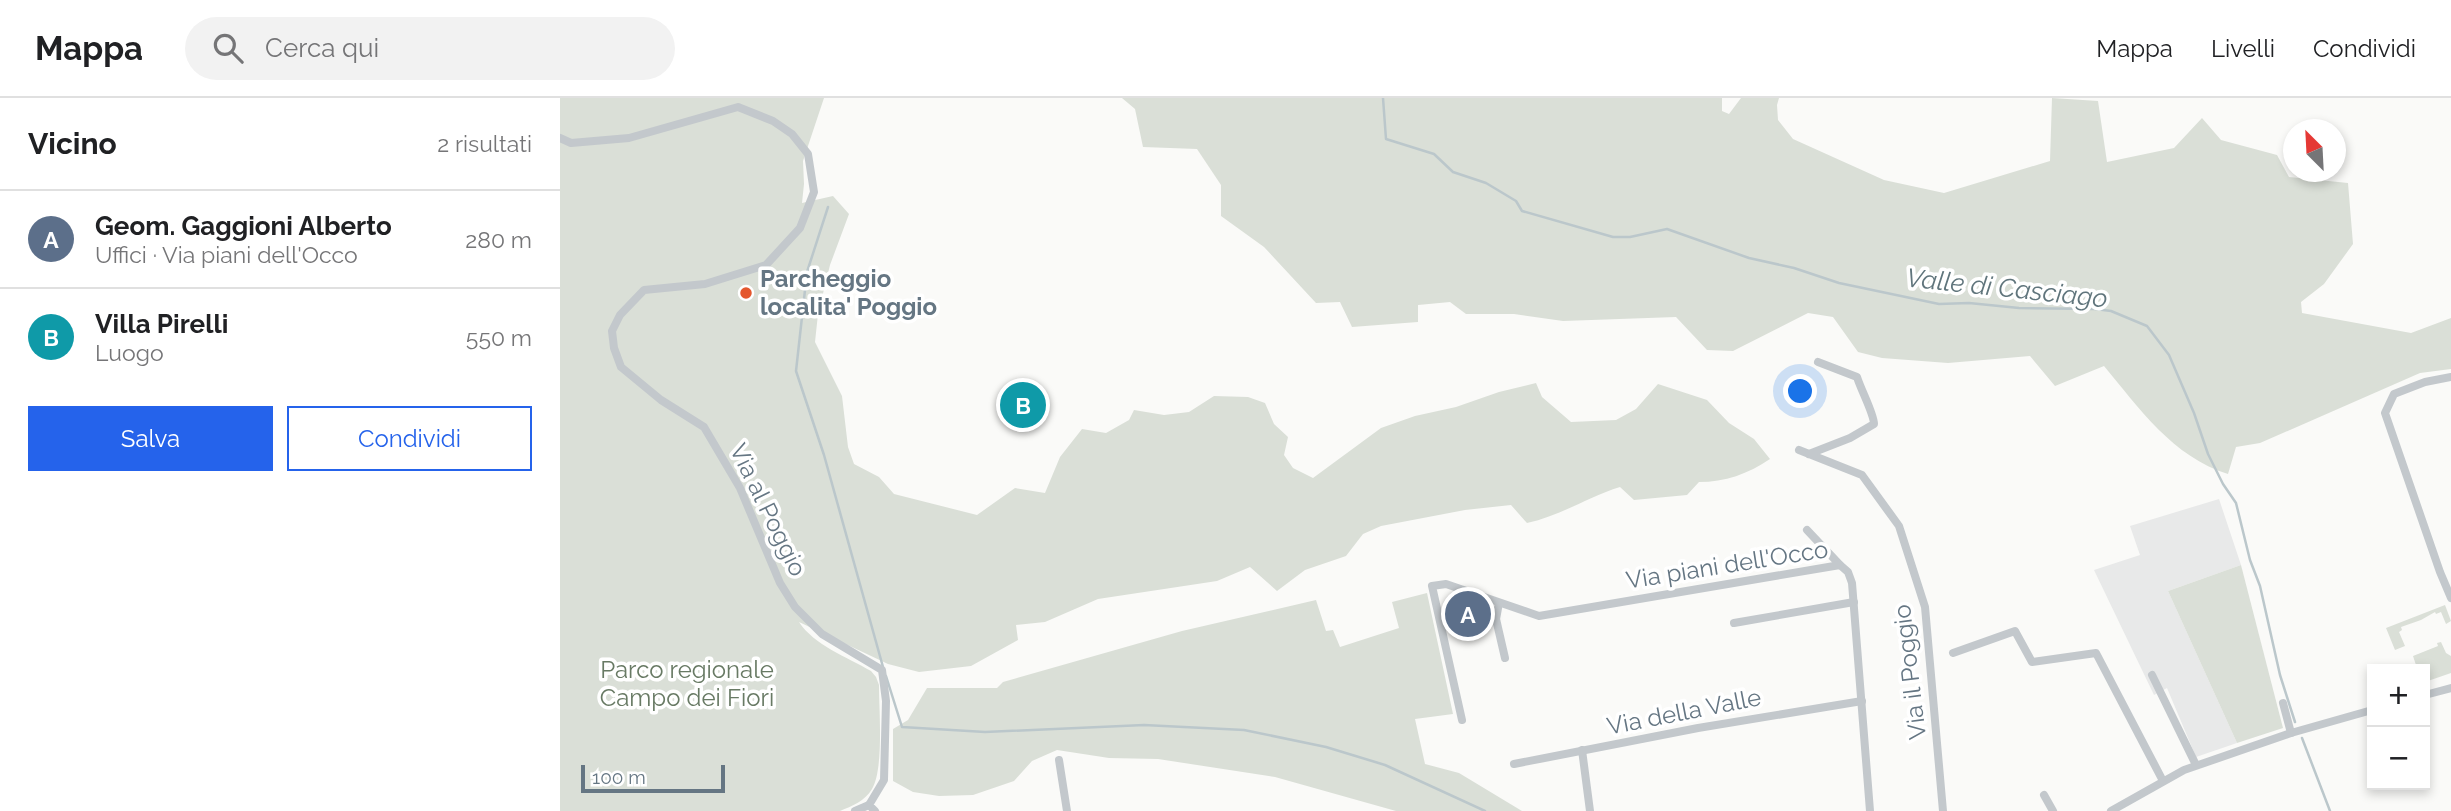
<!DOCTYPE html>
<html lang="it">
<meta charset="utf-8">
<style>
body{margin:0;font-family:Raleway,sans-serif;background:#f2f2f2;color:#202124}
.controls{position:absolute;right:21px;bottom:21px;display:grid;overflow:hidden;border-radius:0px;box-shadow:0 4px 10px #0003}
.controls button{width:63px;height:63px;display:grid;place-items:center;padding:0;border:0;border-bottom:2px solid #e0e0e0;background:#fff;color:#202124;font:35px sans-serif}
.compass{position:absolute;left:1723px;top:21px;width:63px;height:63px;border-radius:50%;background:#fff;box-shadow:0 4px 10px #0003;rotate:336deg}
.scale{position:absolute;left:21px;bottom:18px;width:144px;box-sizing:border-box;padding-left:7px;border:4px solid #657683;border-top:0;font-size:19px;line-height:24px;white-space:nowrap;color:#657683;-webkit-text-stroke:5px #fff;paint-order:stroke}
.you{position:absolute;left:1241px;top:294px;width:24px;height:24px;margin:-18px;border:5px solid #fff;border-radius:50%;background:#1a73e8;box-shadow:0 0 0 10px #1a73e833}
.badge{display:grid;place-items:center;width:46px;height:46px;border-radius:50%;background:#2563eb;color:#fff;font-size:23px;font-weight:700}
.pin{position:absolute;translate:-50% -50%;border:4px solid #fff;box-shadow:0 2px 7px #0006}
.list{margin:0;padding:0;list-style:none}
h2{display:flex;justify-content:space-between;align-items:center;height:91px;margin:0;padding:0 28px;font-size:30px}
h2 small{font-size:23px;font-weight:400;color:#757577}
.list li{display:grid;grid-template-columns:46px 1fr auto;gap:21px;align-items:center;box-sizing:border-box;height:98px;padding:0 28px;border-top:2px solid #e0e0e0}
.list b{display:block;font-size:26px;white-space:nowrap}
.list p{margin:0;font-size:23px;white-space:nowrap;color:#757577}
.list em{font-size:23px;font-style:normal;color:#757577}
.actions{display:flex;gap:14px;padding:21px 28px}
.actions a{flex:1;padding:16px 0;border:2px solid #2563eb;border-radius:0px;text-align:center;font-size:24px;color:#2563eb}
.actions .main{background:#2563eb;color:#fff}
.icon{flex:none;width:38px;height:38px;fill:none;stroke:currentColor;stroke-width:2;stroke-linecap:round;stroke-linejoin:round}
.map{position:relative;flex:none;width:1891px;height:713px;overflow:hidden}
header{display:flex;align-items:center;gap:42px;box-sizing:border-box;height:98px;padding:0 35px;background:#fff;border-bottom:2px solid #e0e0e0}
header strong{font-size:33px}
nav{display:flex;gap:38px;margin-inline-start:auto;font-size:24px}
.search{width:490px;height:63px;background:#f2f2f2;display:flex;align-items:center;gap:18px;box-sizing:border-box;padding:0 24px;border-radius:38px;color:#757577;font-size:26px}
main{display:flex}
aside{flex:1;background:#fff}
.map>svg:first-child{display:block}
.built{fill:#e8e9e9}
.green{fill:#dadfd7}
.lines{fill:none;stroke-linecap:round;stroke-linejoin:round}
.stream{stroke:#bbc7cb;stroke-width:2.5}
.minor{stroke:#c3c8cc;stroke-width:8}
.poi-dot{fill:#e4572e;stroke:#fff;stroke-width:2.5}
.labels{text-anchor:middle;stroke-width:7;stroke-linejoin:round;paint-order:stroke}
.poi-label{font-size:24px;font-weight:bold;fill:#657683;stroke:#fff;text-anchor:start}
.street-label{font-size:24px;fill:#657683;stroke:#fff}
.park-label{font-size:24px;fill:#687a64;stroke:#fff}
.water-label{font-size:26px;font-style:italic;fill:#60757c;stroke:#fff}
</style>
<header>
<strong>Mappa</strong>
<div class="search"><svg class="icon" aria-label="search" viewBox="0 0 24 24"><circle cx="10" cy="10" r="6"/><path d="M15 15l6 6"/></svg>Cerca qui</div>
<nav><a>Mappa</a><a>Livelli</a><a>Condividi</a></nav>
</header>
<main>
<aside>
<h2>Vicino<small>2 risultati</small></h2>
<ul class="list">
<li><span class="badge" style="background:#5c6f8a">A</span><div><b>Geom. Gaggioni Alberto</b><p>Uffici · Via piani dell'Occo</p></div><em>280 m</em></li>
<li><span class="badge" style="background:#0f9aa8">B</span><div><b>Villa Pirelli</b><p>Luogo</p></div><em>550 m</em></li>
</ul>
<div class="actions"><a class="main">Salva</a><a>Condividi</a></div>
</aside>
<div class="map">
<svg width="1891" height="713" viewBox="0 0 1891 713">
<rect width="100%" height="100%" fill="#fafaf8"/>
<path class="built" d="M1659,401L1681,467L1608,493L1677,645L1636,659L1607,590L1594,597L1534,472L1580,457L1570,428Z"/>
<g class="green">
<path d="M0,0H264L243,63L244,86L242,105L273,98L289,116L270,167L258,216L255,244L282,298L288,349L294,366L319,379L334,396L417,417L455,390L485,395L500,359L522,331L546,335L569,322L574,312L604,317L629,314L654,298L688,299L705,305L714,326L728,339L724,357L733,370L753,380L821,330L855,318L896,309L939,294L976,285L982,299L1011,324L1056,322L1076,311L1098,286L1147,302L1169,325L1194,341L1210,361C1188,376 1165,384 1139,384L1127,397L1074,402L1060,389C1028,399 1000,418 967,425L951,407L905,412L821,428L803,436L786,458L745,472L717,493L690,469L657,483L538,501L485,524L456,527L458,542L411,568L359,574L328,566L239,524C254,547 287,559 311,573L316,579L319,587C319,612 324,671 312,691C305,703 292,708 280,713H0Z"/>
<path d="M562,0H1162V13L1169,16L1181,0H1219L1217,7L1218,22L1233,41L1324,82L1384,95L1490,63L1492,0L1538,3L1547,64L1614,50L1642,20L1661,42L1717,57L1729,79L1788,85L1793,146L1764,186L1741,204L1742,215L1851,235L1891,220V271L1860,275L1700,345L1676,349L1668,376C1613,359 1579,310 1544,268L1495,288L1470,258L1388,265L1322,260L1298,254L1273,219L1248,215L1173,253L1147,252L1116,219L1003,223L954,216H906L890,204L858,207V224L792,229L780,204L756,205L704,149L661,118V87L637,51L583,49L575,11Z"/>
<path d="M1681,467L1723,630L1677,645L1608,493Z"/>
<path d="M867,495L893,616L855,621L865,666L899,675L962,713H836L715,679L598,661L549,660L497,652L472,663L454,683L413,697L379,698L353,694L333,683V631L348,622L367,590H437L443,584L622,533L756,502L766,533L773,532L780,549L839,530L832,504Z"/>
<path d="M1885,507L1891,523L1886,526L1881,514L1876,516L1875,514L1861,522L1841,529L1842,532L1839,534L1845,548L1835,552L1826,530Z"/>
<path d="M1881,544L1886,555L1891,558V575L1865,584V571H1862L1859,566L1856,567L1853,558L1878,548L1877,545Z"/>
</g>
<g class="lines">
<g class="stream">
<path d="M823,0L826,41L874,56L893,74L926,85L956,103L962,113L1053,139H1070L1107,131L1189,160L1234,170L1279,185L1379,206L1409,205L1459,210L1535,211L1551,213L1587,228L1609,257L1634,315L1648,356L1663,386L1676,405L1690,462L1700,488L1720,577L1735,624"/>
<path d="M268,109L247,174L236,273L264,357L323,569"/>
<path d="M326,578L342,629L425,634L584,627L684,632L766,649L825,667L925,713"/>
<path d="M1742,640L1770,713"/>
</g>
<g class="minor">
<path d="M0,40L11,45L69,40L178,9L213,23L232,36L248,56L254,94L240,130L206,167L145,186L84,192L60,217L52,233L54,250L61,269L101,302L144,329L180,390L220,485L235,509L262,536L322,572L326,603L324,682L309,707L315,713"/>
<path d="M1891,279L1865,284L1834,296L1825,315L1880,474L1891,500"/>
<path d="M1239,352L1302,377L1339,428L1365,509L1383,713"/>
<path d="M1249,356L1290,340L1314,326C1314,316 1301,292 1297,279L1258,264"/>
<path d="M1247,432L1280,467"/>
<path d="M939,505L936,521L945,560"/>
<path d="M1174,525L1294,504"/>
<path d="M1393,555L1455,533L1472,564L1536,555L1603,683"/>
<path d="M1592,577L1636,667"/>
<path d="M1865,597L1891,590"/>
<path d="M1723,605L1731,635"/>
<path d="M902,622L872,488L886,486L979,518L1280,467L1288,474L1292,485L1310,713"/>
<path d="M1022,652L1030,713"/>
<path d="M499,662L507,713"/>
<path d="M954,666L1138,630L1302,603"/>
<path d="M1484,697L1493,713"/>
<path d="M295,713L309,707"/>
<path d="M1551,713L1624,672L1731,635L1812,612"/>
</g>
</g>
<circle class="poi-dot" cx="186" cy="195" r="7"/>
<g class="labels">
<g class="poi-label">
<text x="200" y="189">Parcheggio<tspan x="200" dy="28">localita' Poggio</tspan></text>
</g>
<g class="street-label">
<text transform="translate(208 412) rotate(64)" y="8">Via al Poggio</text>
<text transform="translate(1167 467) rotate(-9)" y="8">Via piani dell'Occo</text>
<text transform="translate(1350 574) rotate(-97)" y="8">Via il Poggio</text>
<text transform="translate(1124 614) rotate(-11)" y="8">Via della Valle</text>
</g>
<g class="park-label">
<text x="127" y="580">Parco regionale<tspan x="127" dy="28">Campo dei Fiori</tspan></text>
</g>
<g class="water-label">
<text transform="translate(1447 190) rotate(6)" y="9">Valle di Casciago</text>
</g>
</g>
</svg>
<div class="controls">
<button>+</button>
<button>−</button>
</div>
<svg class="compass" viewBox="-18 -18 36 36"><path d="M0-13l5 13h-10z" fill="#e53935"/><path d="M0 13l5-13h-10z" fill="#757577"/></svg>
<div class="scale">100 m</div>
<div class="you"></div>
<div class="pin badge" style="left:908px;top:516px;background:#5c6f8a">A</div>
<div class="pin badge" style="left:463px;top:307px;background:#0f9aa8">B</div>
</div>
</main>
